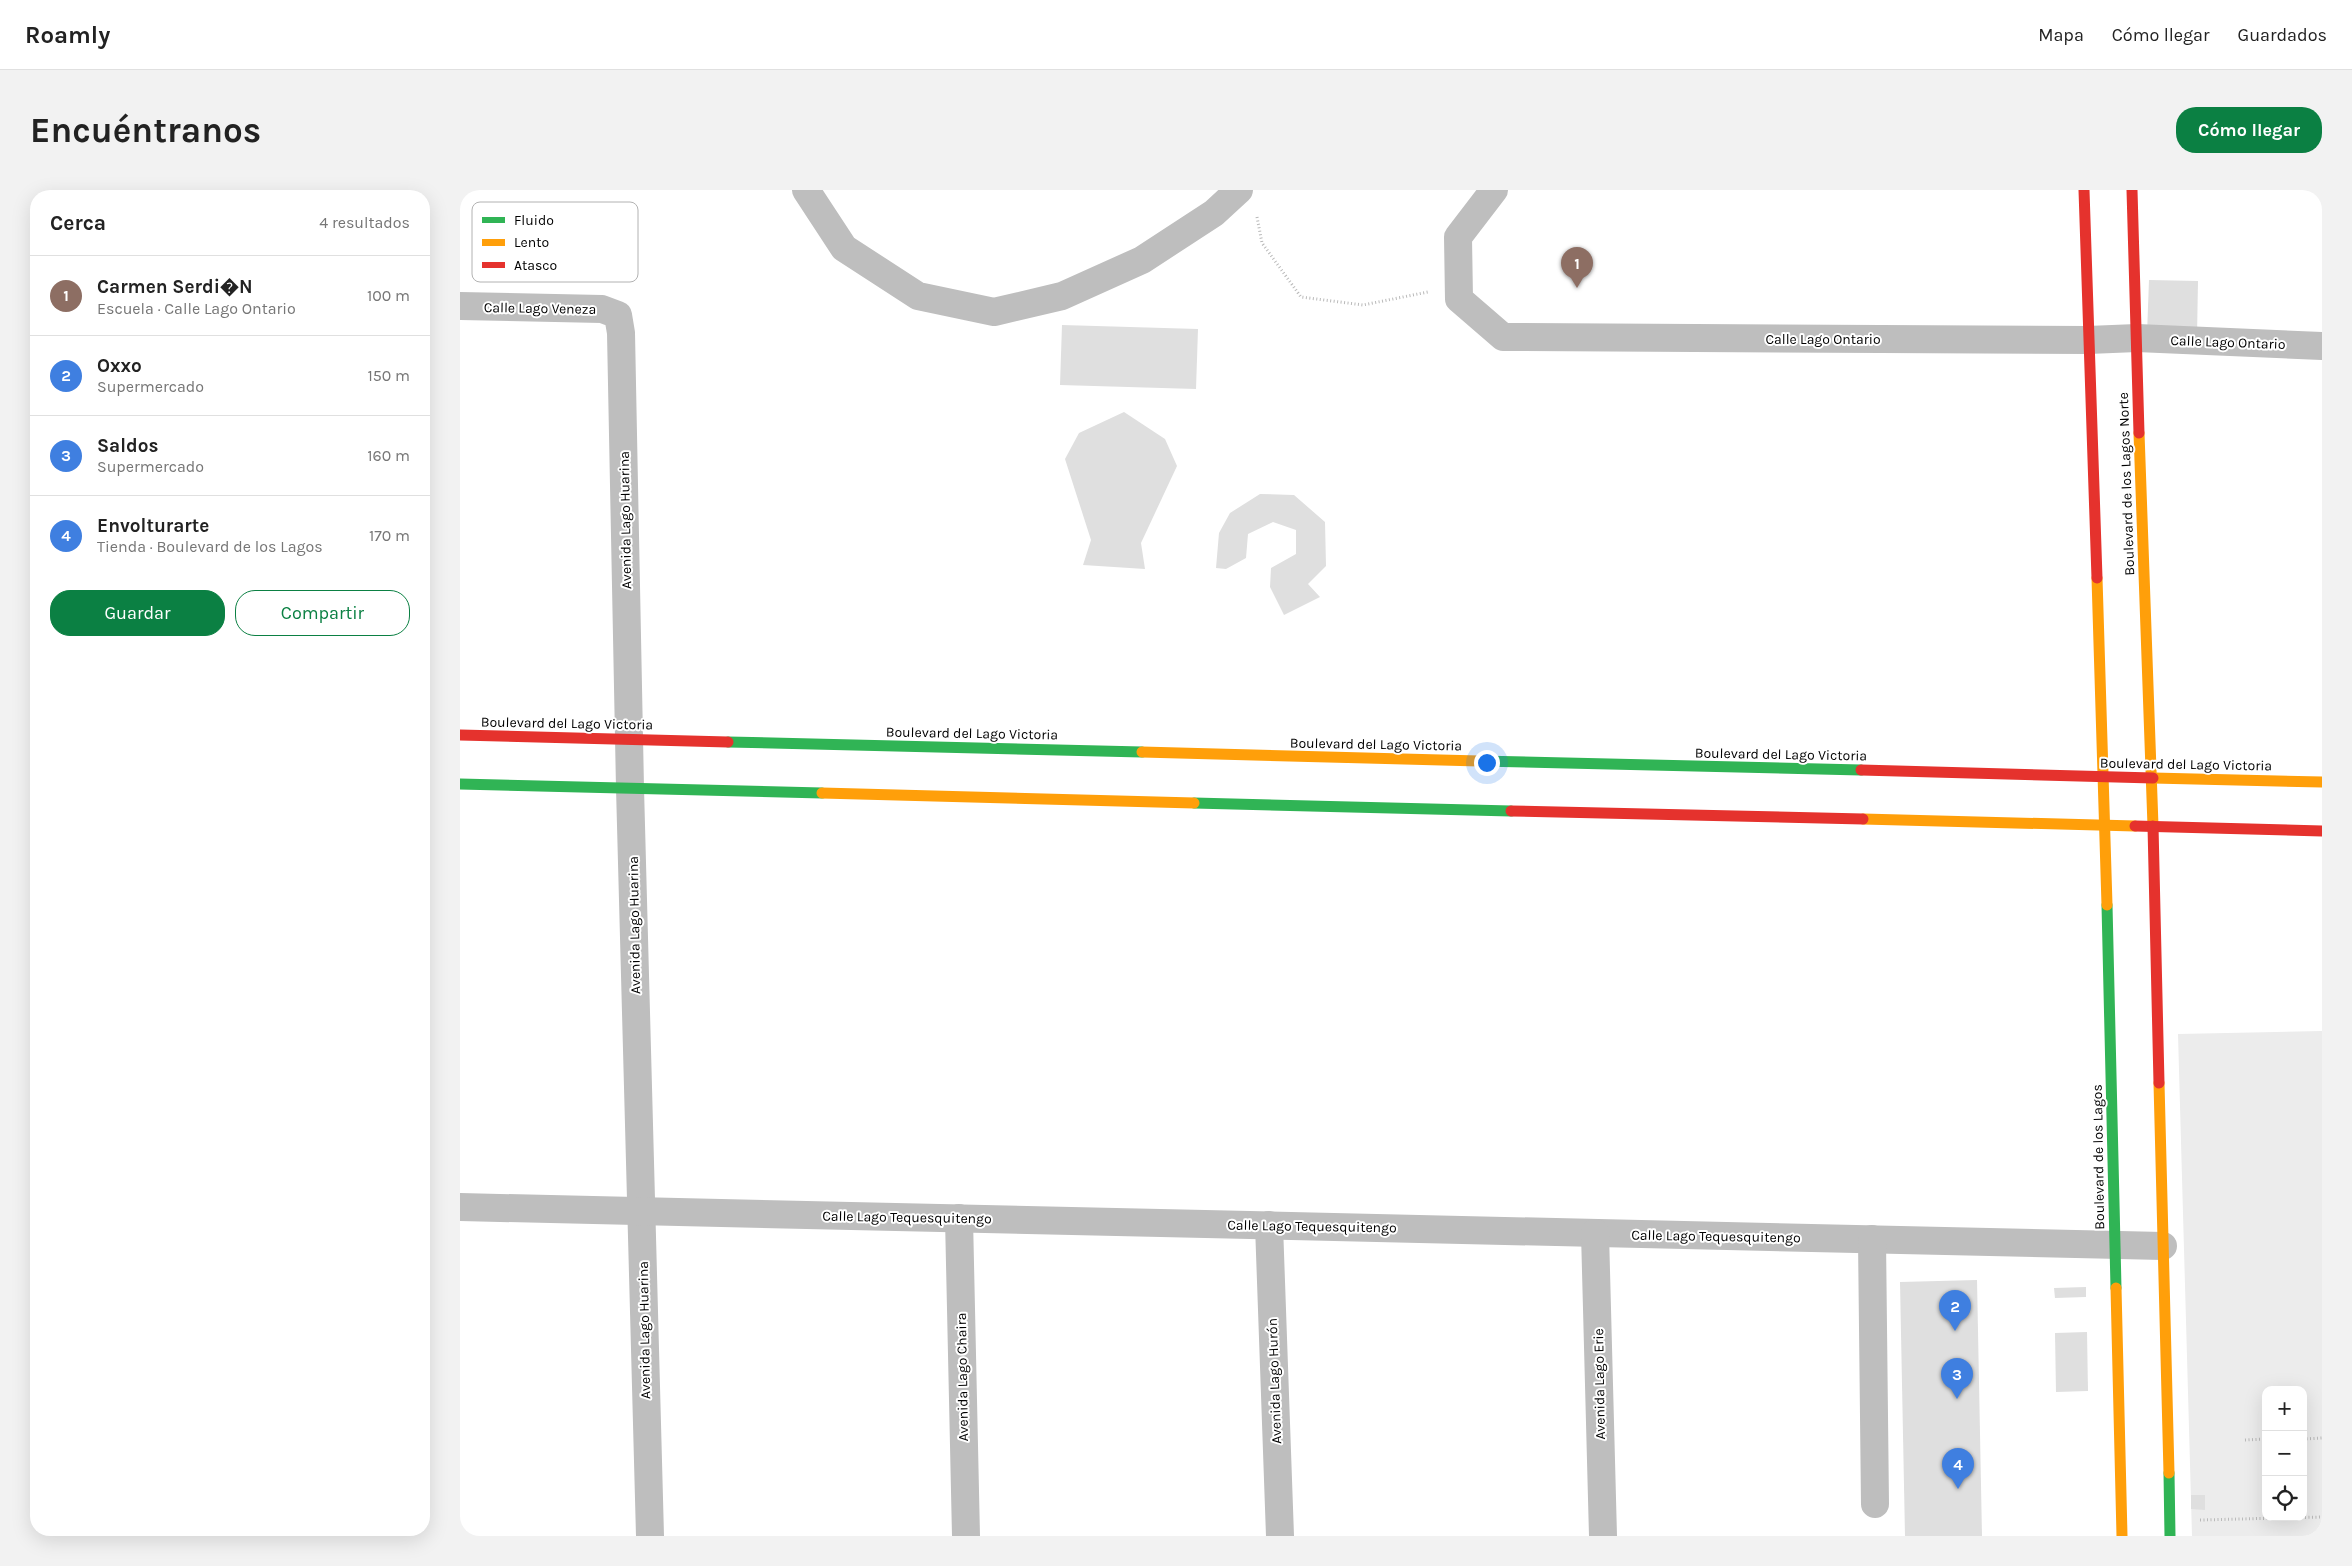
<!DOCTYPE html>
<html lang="es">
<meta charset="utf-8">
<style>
body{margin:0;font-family:Karla,sans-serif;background:#f2f2f2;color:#222}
.controls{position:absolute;right:15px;bottom:15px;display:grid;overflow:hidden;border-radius:10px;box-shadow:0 5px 20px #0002}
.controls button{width:45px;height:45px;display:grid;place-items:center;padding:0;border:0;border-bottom:1px solid #e0e0e0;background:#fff;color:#222;font:25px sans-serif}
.you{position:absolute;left:1026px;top:572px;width:18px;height:18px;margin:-12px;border:4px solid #fff;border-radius:50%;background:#1a73e8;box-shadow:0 0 0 8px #1a73e833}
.badge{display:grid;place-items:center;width:32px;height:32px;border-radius:50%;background:#0b8043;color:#fff;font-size:16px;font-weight:700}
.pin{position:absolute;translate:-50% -41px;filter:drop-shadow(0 1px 2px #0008)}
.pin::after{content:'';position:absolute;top:26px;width:18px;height:15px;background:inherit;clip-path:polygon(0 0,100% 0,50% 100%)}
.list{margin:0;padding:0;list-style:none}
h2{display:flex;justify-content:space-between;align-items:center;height:65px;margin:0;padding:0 20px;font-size:21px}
h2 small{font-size:16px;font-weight:400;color:#767676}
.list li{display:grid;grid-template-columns:32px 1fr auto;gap:15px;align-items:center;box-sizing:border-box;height:80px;padding:0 20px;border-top:1px solid #e0e0e0}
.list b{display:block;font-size:19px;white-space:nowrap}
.list p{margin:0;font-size:16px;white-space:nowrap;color:#767676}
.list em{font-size:16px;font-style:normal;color:#767676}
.actions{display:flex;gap:10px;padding:15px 20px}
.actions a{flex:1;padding:11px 0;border:1px solid #0b8043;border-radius:20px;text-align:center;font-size:18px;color:#0b8043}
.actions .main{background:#0b8043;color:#fff}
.icon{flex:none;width:28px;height:28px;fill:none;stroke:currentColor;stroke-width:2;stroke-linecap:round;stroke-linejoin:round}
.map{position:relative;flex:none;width:1862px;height:1346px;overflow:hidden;border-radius:20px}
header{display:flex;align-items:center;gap:30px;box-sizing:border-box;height:70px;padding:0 25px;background:#fff;border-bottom:1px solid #e0e0e0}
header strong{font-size:24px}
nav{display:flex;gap:28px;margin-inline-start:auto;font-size:18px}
.intro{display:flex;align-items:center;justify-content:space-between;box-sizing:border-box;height:120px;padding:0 30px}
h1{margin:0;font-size:35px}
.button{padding:12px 22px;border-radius:20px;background:#0b8043;color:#fff;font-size:18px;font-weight:700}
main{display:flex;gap:30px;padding:0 30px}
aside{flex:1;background:#fff;border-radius:20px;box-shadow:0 5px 20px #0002}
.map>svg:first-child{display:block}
.green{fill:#ececec;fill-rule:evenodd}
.building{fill:#dfdfdf}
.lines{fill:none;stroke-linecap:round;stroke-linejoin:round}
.path{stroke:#b9b9b9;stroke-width:3;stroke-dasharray:1 2.5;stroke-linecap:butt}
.street{stroke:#bebebe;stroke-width:28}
.fast{stroke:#30b455;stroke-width:11}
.slow{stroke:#ff9f0a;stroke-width:11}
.jam{stroke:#e5322d;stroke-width:11}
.labels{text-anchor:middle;stroke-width:4;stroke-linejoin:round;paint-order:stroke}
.street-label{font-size:14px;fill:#000;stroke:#fff}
.key{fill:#fff;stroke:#b2b2b2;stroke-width:1}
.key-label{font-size:14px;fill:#000}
</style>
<header>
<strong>Roamly</strong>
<nav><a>Mapa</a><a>Cómo llegar</a><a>Guardados</a></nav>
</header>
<div class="intro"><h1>Encuéntranos</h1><a class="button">Cómo llegar</a></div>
<main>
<aside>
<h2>Cerca<small>4 resultados</small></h2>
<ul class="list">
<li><span class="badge" style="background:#8d6e63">1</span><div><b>Carmen Serdi�N</b><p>Escuela · Calle Lago Ontario</p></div><em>100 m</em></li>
<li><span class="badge" style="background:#3f7fe0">2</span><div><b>Oxxo</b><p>Supermercado</p></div><em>150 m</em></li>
<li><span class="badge" style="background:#3f7fe0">3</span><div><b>Saldos</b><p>Supermercado</p></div><em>160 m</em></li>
<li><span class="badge" style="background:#3f7fe0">4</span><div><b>Envolturarte</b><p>Tienda · Boulevard de los Lagos</p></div><em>170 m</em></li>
</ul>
<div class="actions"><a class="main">Guardar</a><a>Compartir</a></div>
</aside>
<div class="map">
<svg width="1862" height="1346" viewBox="0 0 1862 1346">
<rect width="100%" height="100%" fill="#fff"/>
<path class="green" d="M1862,841V1346H1732L1718,844ZM1806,1200H1843V1327H1806Z"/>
<g class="building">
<path d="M1689,90L1738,91L1737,146L1687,144Z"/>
<path d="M602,135L738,139L736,199L600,195Z"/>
<path d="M664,222L705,249L717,276L681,353L685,379L623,375L631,350L605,269L619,243Z"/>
<path d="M800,304L834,305L865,332L866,376L848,394L860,407L824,425L810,397L811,378L836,364V340L813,332L788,344L786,368L766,379L756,378L759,343L770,323Z"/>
<path d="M1517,1090L1522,1346H1445L1440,1092Z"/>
<path d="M1626,1097V1107L1595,1108L1594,1098Z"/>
<path d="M1627,1142L1628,1201L1596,1202L1595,1143Z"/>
<path d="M1731,1305H1745V1320L1731,1319Z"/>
</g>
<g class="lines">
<g class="path">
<path d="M797,27L802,53L841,107L903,115L968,102"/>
<path d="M1843,1249L1862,1248"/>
<path d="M1785,1250L1806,1249"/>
<path d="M1740,1330L1862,1327"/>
</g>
<g class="street">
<path d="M346,0L384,58L458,106L534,122L602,106L682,70L754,23L779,0"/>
<path d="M1034,0L998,47L999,109L1043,147L1628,150L1677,148L1862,156"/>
<path d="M0,116L142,119L158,125L161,143L170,598L190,1346"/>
<path d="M0,1017L1703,1056"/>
<path d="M499,1028L506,1346"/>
<path d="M809,1035L820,1346"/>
<path d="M1135,1043L1143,1346"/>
<path d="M1412,1049L1415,1314"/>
</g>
<g class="fast">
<path d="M268,552L682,562"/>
<path d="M1019,571L1401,580"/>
<path d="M0,594L362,603"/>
<path d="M734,613L1051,621"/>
<path d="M1647,715L1656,1098"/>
<path d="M1709,1283L1710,1346"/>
</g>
<g class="slow">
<path d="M1679,243L1693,636"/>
<path d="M1637,388L1647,715"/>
<path d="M682,562L1019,571"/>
<path d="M1693,588L1862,592"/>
<path d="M362,603L734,613"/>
<path d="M1403,629L1675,636"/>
<path d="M1699,893L1709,1283"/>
<path d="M1656,1098L1662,1346"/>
</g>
<g class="jam">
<path d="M1624,0L1637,388"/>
<path d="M1672,0L1679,243"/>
<path d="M0,545L268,552"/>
<path d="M1401,580L1693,588"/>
<path d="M1051,621L1403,629"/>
<path d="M1675,636L1862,641"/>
<path d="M1693,636L1699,893"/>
</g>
</g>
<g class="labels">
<g class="street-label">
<text transform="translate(80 118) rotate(1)" y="5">Calle Lago Veneza</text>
<text x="1363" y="154">Calle Lago Ontario</text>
<text transform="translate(1768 152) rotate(2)" y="5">Calle Lago Ontario</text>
<text transform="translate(1666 294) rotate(-92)" y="5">Boulevard de los Lagos Norte</text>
<text transform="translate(165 330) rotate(-91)" y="5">Avenida Lago Huarina</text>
<text transform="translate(107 533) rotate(1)" y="5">Boulevard del Lago Victoria</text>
<text transform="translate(512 543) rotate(1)" y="5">Boulevard del Lago Victoria</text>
<text transform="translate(916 554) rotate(1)" y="5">Boulevard del Lago Victoria</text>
<text transform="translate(1321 564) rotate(1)" y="5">Boulevard del Lago Victoria</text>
<text transform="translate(1726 574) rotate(1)" y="5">Boulevard del Lago Victoria</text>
<text transform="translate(174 735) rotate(-91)" y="5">Avenida Lago Huarina</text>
<text transform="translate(1638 967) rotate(-91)" y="5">Boulevard de los Lagos</text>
<text transform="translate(447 1027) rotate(1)" y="5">Calle Lago Tequesquitengo</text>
<text transform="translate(852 1036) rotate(1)" y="5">Calle Lago Tequesquitengo</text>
<text transform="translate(1256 1046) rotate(1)" y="5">Calle Lago Tequesquitengo</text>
<text transform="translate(184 1140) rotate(-91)" y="5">Avenida Lago Huarina</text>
<text transform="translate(502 1187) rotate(-91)" y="5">Avenida Lago Chaira</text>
<text transform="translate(814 1191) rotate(-92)" y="5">Avenida Lago Hurón</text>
<text transform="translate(1139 1194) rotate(-91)" y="5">Avenida Lago Erie</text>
</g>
</g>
<rect x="12" y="12" width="166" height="80" rx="8" class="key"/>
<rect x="22" y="27" width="23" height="6" fill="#30b455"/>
<rect x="22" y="49" width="23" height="7" fill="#ff9f0a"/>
<rect x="22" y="72" width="23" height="6" fill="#e5322d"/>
<g class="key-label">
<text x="54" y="35">Fluido</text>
<text x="54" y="57">Lento</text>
<text x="54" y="80">Atasco</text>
</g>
</svg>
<div class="controls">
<button>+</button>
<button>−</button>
<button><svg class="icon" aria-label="locate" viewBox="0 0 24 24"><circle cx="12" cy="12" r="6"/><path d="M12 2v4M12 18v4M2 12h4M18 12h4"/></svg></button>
</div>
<div class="you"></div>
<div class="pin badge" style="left:1117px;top:98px;background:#8d6e63">1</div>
<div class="pin badge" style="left:1495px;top:1141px;background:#3f7fe0">2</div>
<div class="pin badge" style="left:1497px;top:1209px;background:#3f7fe0">3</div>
<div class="pin badge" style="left:1498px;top:1299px;background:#3f7fe0">4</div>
</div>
</main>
